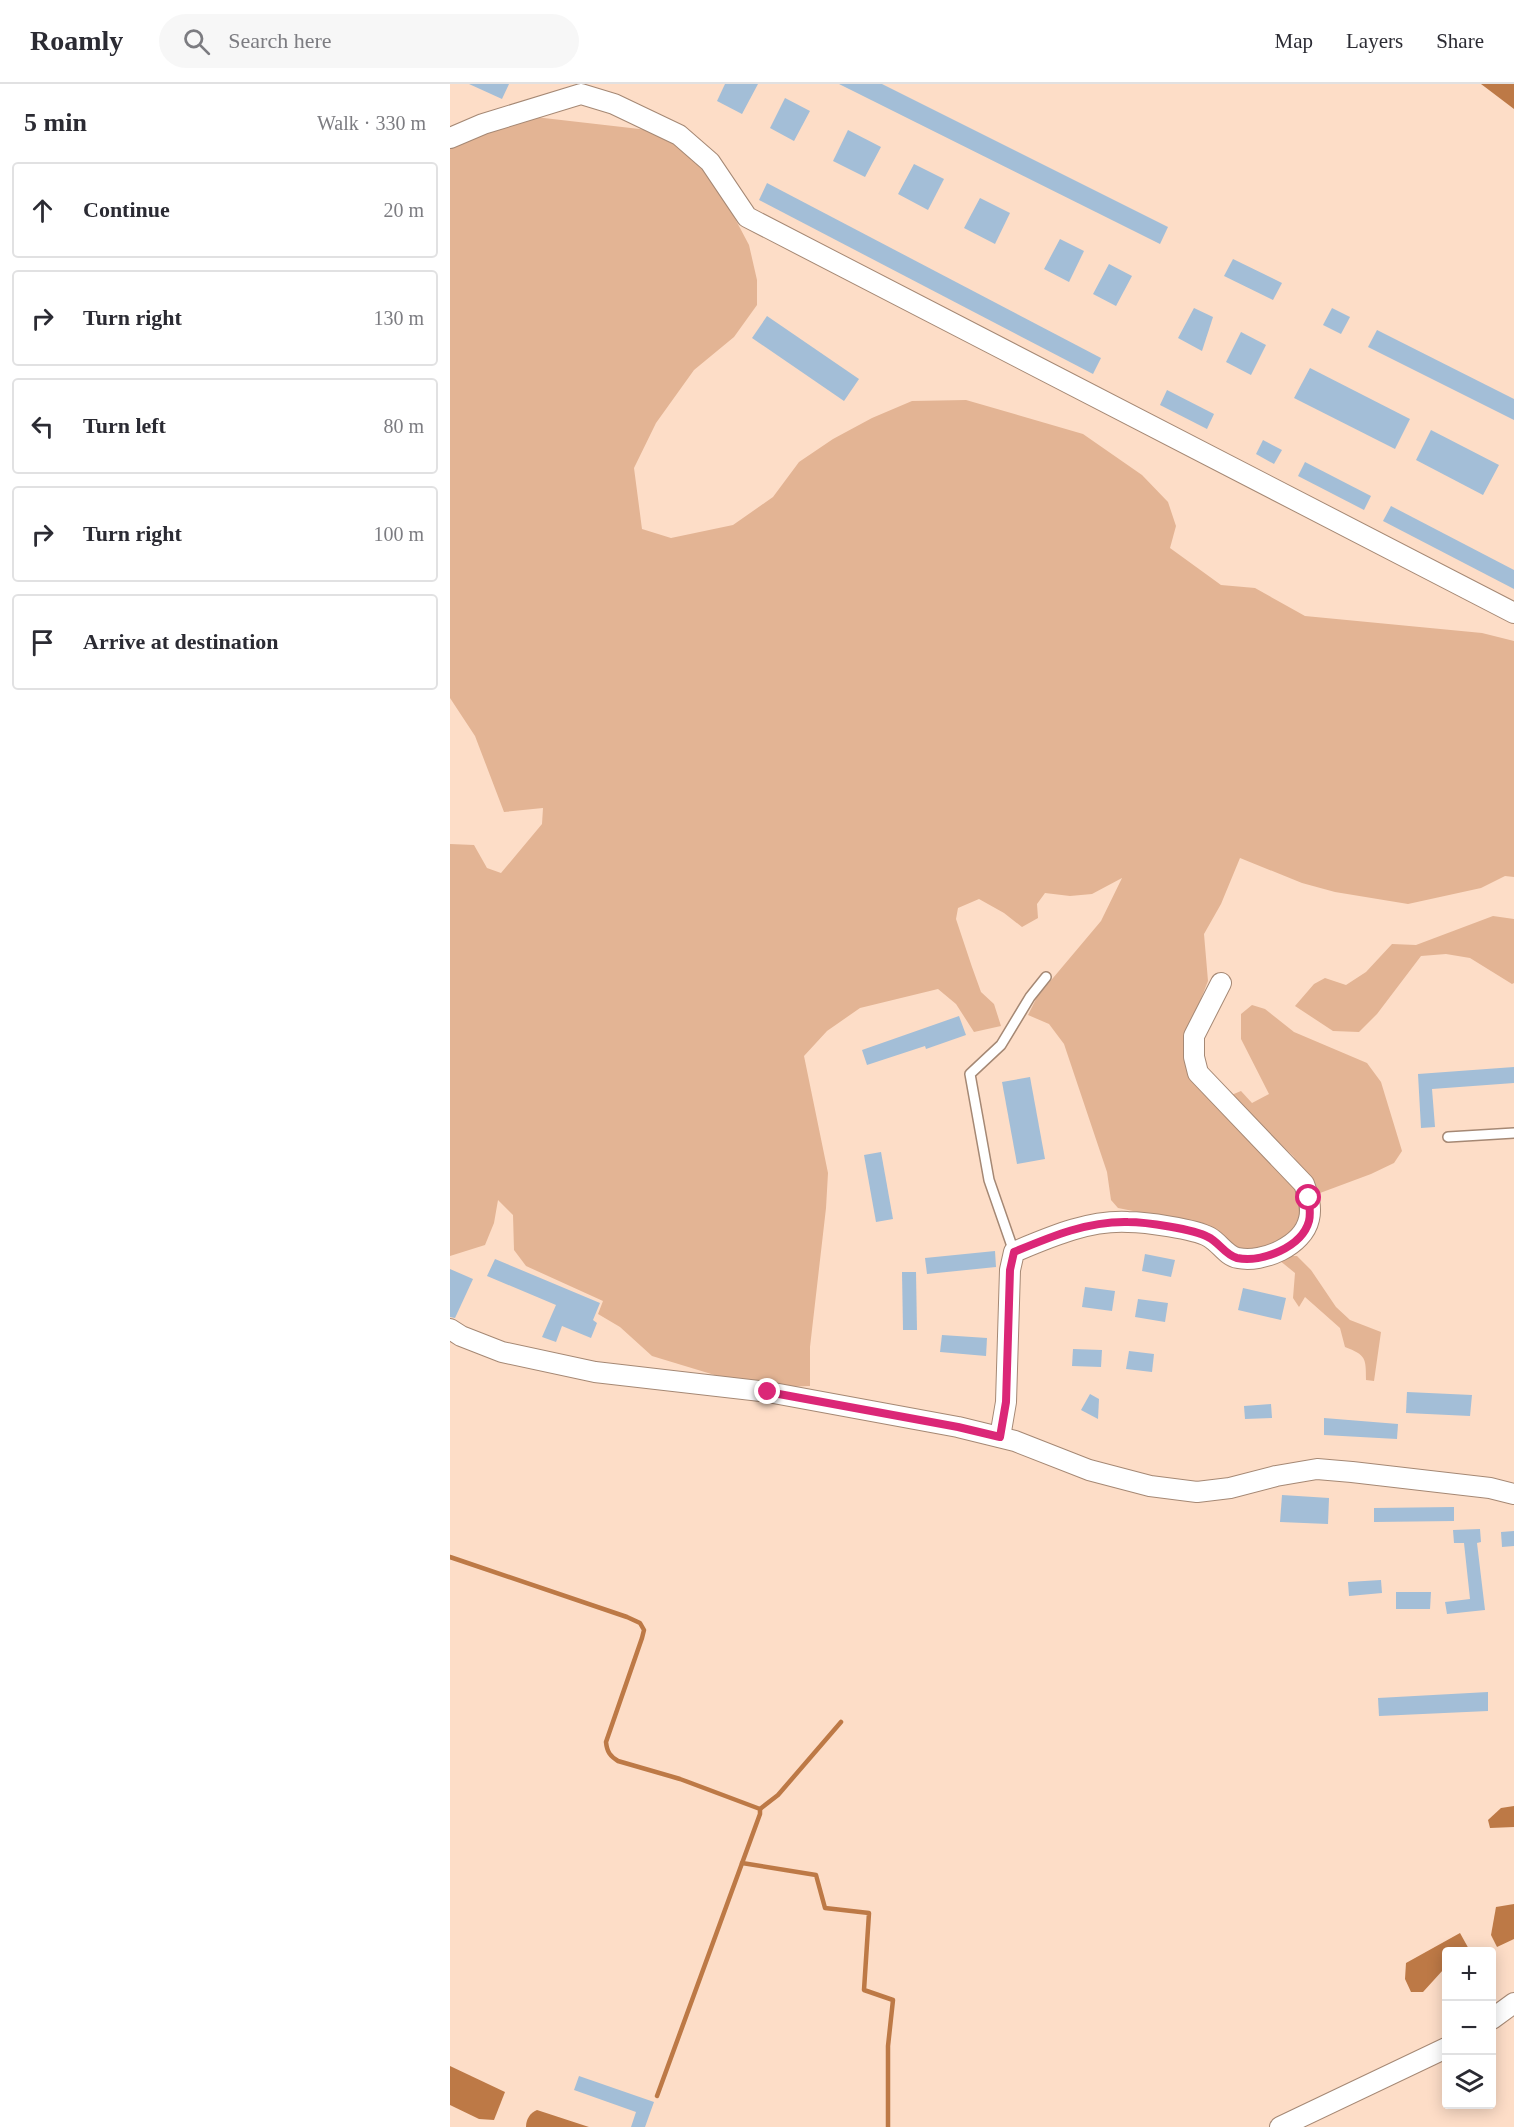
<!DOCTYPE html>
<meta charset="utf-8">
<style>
body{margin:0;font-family:"Times New Roman",serif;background:#f7f7f7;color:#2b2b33}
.controls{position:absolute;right:18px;bottom:18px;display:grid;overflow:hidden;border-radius:6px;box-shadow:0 3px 15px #0003}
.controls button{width:54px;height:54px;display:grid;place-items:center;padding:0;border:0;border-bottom:2px solid #e1e1e2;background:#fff;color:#2b2b33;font:30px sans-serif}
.stop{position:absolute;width:18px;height:18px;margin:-14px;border:4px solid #db2777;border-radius:50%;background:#fff}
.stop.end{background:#db2777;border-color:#fff;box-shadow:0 2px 6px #0008}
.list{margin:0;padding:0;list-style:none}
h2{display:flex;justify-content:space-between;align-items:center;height:78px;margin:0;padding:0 24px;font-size:26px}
h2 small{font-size:20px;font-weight:400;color:#7c7c81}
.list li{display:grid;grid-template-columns:39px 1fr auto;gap:18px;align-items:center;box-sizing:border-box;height:96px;margin:0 12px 12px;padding:0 12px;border:2px solid #e1e1e2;border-radius:6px}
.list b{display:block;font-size:22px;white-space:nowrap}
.list em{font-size:20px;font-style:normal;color:#7c7c81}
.icon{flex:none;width:33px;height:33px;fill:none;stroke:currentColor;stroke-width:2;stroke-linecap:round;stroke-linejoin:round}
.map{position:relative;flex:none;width:1064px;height:2043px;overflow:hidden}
header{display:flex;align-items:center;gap:36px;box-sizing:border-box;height:84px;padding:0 30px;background:#fff;border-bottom:2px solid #e1e1e2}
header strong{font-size:28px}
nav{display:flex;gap:33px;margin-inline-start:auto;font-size:21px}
.search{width:420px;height:54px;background:#f7f7f7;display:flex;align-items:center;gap:15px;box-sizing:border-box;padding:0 21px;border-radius:33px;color:#7c7c81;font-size:22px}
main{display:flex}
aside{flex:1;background:#fff}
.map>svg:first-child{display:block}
.green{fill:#e3b494}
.water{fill:#bd7946}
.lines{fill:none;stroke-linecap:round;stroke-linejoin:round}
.stream{stroke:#bd7946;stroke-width:4.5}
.building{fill:#a3bed7}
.lane-casing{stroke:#a58874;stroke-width:12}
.street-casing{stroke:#a58874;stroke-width:22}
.lane{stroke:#fff;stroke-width:9}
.street{stroke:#fff;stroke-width:20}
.route{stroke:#db2777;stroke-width:8}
</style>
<header>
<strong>Roamly</strong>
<div class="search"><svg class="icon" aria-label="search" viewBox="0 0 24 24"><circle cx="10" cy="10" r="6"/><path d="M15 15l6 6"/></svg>Search here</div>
<nav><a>Map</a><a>Layers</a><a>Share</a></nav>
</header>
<main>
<aside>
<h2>5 min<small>Walk · 330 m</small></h2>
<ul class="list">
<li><svg class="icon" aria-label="ahead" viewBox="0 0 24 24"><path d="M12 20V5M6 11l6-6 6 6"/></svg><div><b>Continue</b></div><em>20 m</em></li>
<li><svg class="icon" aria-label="right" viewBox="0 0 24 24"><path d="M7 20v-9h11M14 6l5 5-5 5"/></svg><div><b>Turn right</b></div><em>130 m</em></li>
<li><svg class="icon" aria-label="left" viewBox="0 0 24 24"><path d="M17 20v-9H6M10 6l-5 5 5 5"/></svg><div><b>Turn left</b></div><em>80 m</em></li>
<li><svg class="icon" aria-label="right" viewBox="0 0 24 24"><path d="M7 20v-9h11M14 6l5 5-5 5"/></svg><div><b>Turn right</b></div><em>100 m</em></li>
<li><svg class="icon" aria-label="arrive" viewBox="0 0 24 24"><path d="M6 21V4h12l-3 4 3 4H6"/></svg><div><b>Arrive at destination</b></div></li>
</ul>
</aside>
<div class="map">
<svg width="1064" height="2043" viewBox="0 0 1064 2043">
<rect width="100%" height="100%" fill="#fdddc7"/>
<g class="green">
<path d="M85,33L207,47L239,67L262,91L299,161L307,196V221L284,253L244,286L206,339L184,384L192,445L221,454L283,441L323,413L349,378L383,355L422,334L462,317L516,316L633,350L692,391L718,418L726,442L720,464L771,501L805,504L855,532L1032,549L1064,557V793L1055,792L1031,804L958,820L885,808L852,799L790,774L771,820L754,850L758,897L736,953V964L847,1102L851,1130L839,1152L823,1164L799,1169L728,1136L668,1124L661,1116L657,1088L614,960L599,940L578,931L587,913L651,837L672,794L642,810L620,812L595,809L587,820L588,834L572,843L554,829L529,815L508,824L506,835L522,883L531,908L544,920L551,942L524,948L506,920L488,905L410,924L377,947L354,972L378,1089L376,1124L360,1263V1302L333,1303L291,1299L202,1272L170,1243L148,1230L153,1217L76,1182L64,1166L63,1131L48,1116L44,1139L35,1161L0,1172V760L24,761L37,784L51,789L92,740L93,724L54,728L25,652L0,614V56Z"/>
<path d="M1043,832L1064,835V899L1062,900L1020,874L996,870L971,872L927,930L909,948L883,947L845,922L864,900L875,894L896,901L916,888L942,860L966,861Z"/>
<path d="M802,921L815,925L844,948L917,979L931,998L952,1067L944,1079L921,1090L870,1109L843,1072L779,1012L791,1007L802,1019L819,1010L791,955V930Z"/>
<path d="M836,1172H847L861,1186L886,1223L900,1236L931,1248L924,1297L916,1296C916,1274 916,1271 895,1263L890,1244L855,1213L849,1223L843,1214L845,1189L829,1176Z"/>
</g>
<g class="water">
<path d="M1031,0H1064V25L1035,3Z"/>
<path d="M1064,1722V1743L1040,1744L1038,1736L1051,1724Z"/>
<path d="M1064,1820V1855L1047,1863L1041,1851L1046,1823Z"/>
<path d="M1010,1849L1020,1867L996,1868V1888L993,1886L973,1908H961L955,1895L956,1879Z"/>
<path d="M0,1982L55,2008L44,2036L29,2035L0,2021Z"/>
<path d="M87,2026L139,2043H76C76,2035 80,2029 87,2026Z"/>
</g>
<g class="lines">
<g class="stream">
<path d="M0,1473L177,1533L190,1539L194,1546L192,1554L156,1658C157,1668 160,1672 168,1677L230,1695L310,1725V1730L207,2012"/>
<path d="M310,1725L328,1711L391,1638"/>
<path d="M292,1779L366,1791L375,1824L419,1829L414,1906L443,1916L438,1962V2043"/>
</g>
</g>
<g class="building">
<path d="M19,0H59L52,15Z"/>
<path d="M275,0H308L292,30L267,17Z"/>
<path d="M389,0H432L718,143L710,160Z"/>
<path d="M335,14L360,27L344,57L320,44Z"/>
<path d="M398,46L431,63L415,93L383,77Z"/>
<path d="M464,80L494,95L478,126L448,110Z"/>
<path d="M317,99L651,274L643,290L309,116Z"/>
<path d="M530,114L560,129L545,160L514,144Z"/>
<path d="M610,155L634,167L619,198L594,185Z"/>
<path d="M783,175L832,199L823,216L774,192Z"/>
<path d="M659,180L682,192L666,222L643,210Z"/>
<path d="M744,224L763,233L752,267L728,254Z"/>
<path d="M882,224L900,233L891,250L873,241Z"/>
<path d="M317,232L409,295L394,317L302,254Z"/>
<path d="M927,246L1064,315V336L918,263Z"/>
<path d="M791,248L816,261L801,291L776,278Z"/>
<path d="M860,284L960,335L945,365L844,314Z"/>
<path d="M717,306L764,330L757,345L710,321Z"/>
<path d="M981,346L1049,381L1033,411L966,376Z"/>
<path d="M813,356L832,366L824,380L806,370Z"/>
<path d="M855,378L921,412L914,426L848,392Z"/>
<path d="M941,422L1064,486V505L933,437Z"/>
<path d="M509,932L516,951L476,965L475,962L417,981L412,966Z"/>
<path d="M1064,983V999L982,1005L985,1043L971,1044L968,990Z"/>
<path d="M580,993L595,1075L567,1080L552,998Z"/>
<path d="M431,1068L443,1135L426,1138L414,1071Z"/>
<path d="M545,1167L546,1183L477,1190L475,1174Z"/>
<path d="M695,1170L725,1176L721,1193L692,1187Z"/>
<path d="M45,1175L150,1219L143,1236L147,1239L141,1254L112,1242L106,1258L92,1253L106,1221L37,1192Z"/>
<path d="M0,1185L23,1195L5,1234L0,1233Z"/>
<path d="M452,1188H466L467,1246H453Z"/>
<path d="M635,1203L665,1207L662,1227L632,1223Z"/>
<path d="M793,1204L836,1214L831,1236L788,1226Z"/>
<path d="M688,1215L718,1219L715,1238L685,1233Z"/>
<path d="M492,1251L537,1254L536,1272L490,1268Z"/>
<path d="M623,1265L652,1266L651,1283L622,1282Z"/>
<path d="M679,1267L704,1270L702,1288L676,1285Z"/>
<path d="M957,1308L1022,1311L1020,1332L956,1329Z"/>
<path d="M640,1310L649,1315L648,1335L631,1326Z"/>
<path d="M821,1320L822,1334L795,1335L794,1322Z"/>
<path d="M874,1334L948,1340L947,1355L874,1351Z"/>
<path d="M832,1411L879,1414L878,1440L830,1438Z"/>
<path d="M1004,1423V1437L924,1438V1424Z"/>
<path d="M1030,1445L1031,1458L1027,1459L1035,1526L997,1530L995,1518L1020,1515L1014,1459H1004L1003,1446Z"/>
<path d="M1064,1447V1462L1052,1463L1051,1448Z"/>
<path d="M931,1496L932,1509L899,1512L898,1498Z"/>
<path d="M946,1508H981L980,1525H946Z"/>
<path d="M1038,1608V1627L929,1632L928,1614Z"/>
<path d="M129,1992L204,2018L195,2043H181L186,2028L124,2006Z"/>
</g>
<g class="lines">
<g class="lane-casing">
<g id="lane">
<path d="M998,1053L1064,1049"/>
<path d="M564,1168L539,1096L520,990L551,961L580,913L596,893"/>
</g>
</g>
<g class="street-casing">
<g id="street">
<path d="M0,54L33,40L131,10L164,20L229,51L260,78L297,133L1064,529"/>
<path d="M0,1245L11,1252L52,1268L145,1288L318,1308L508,1343L565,1357L639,1386L700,1402L747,1408L780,1404L826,1392L867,1385L902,1388L1040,1404L1064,1410"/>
<path d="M550,1353L556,1318L560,1186L564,1168C600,1153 638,1136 678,1138C695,1138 745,1145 759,1153C770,1159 776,1172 788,1174C813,1179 853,1162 859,1135C862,1123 858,1111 854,1100L748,989L744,973V952L771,899"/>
<path d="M1042,1935L1064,1919"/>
<path d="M830,2043L996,1964"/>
</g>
</g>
<use href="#lane" class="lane"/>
<use href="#street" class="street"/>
</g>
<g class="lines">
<path class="route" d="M318,1308L508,1343L550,1353L556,1318L560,1186L564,1168C600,1153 637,1137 678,1138C695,1138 744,1145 758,1153C769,1158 775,1171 787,1174C812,1179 852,1163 859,1137C861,1129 859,1121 859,1114"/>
</g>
</svg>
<div class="controls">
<button>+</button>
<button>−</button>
<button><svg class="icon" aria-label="layers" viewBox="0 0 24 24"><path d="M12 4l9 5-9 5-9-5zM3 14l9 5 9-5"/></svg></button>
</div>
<div class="stop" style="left:859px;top:1114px"></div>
<div class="stop end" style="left:318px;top:1308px"></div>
</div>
</main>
